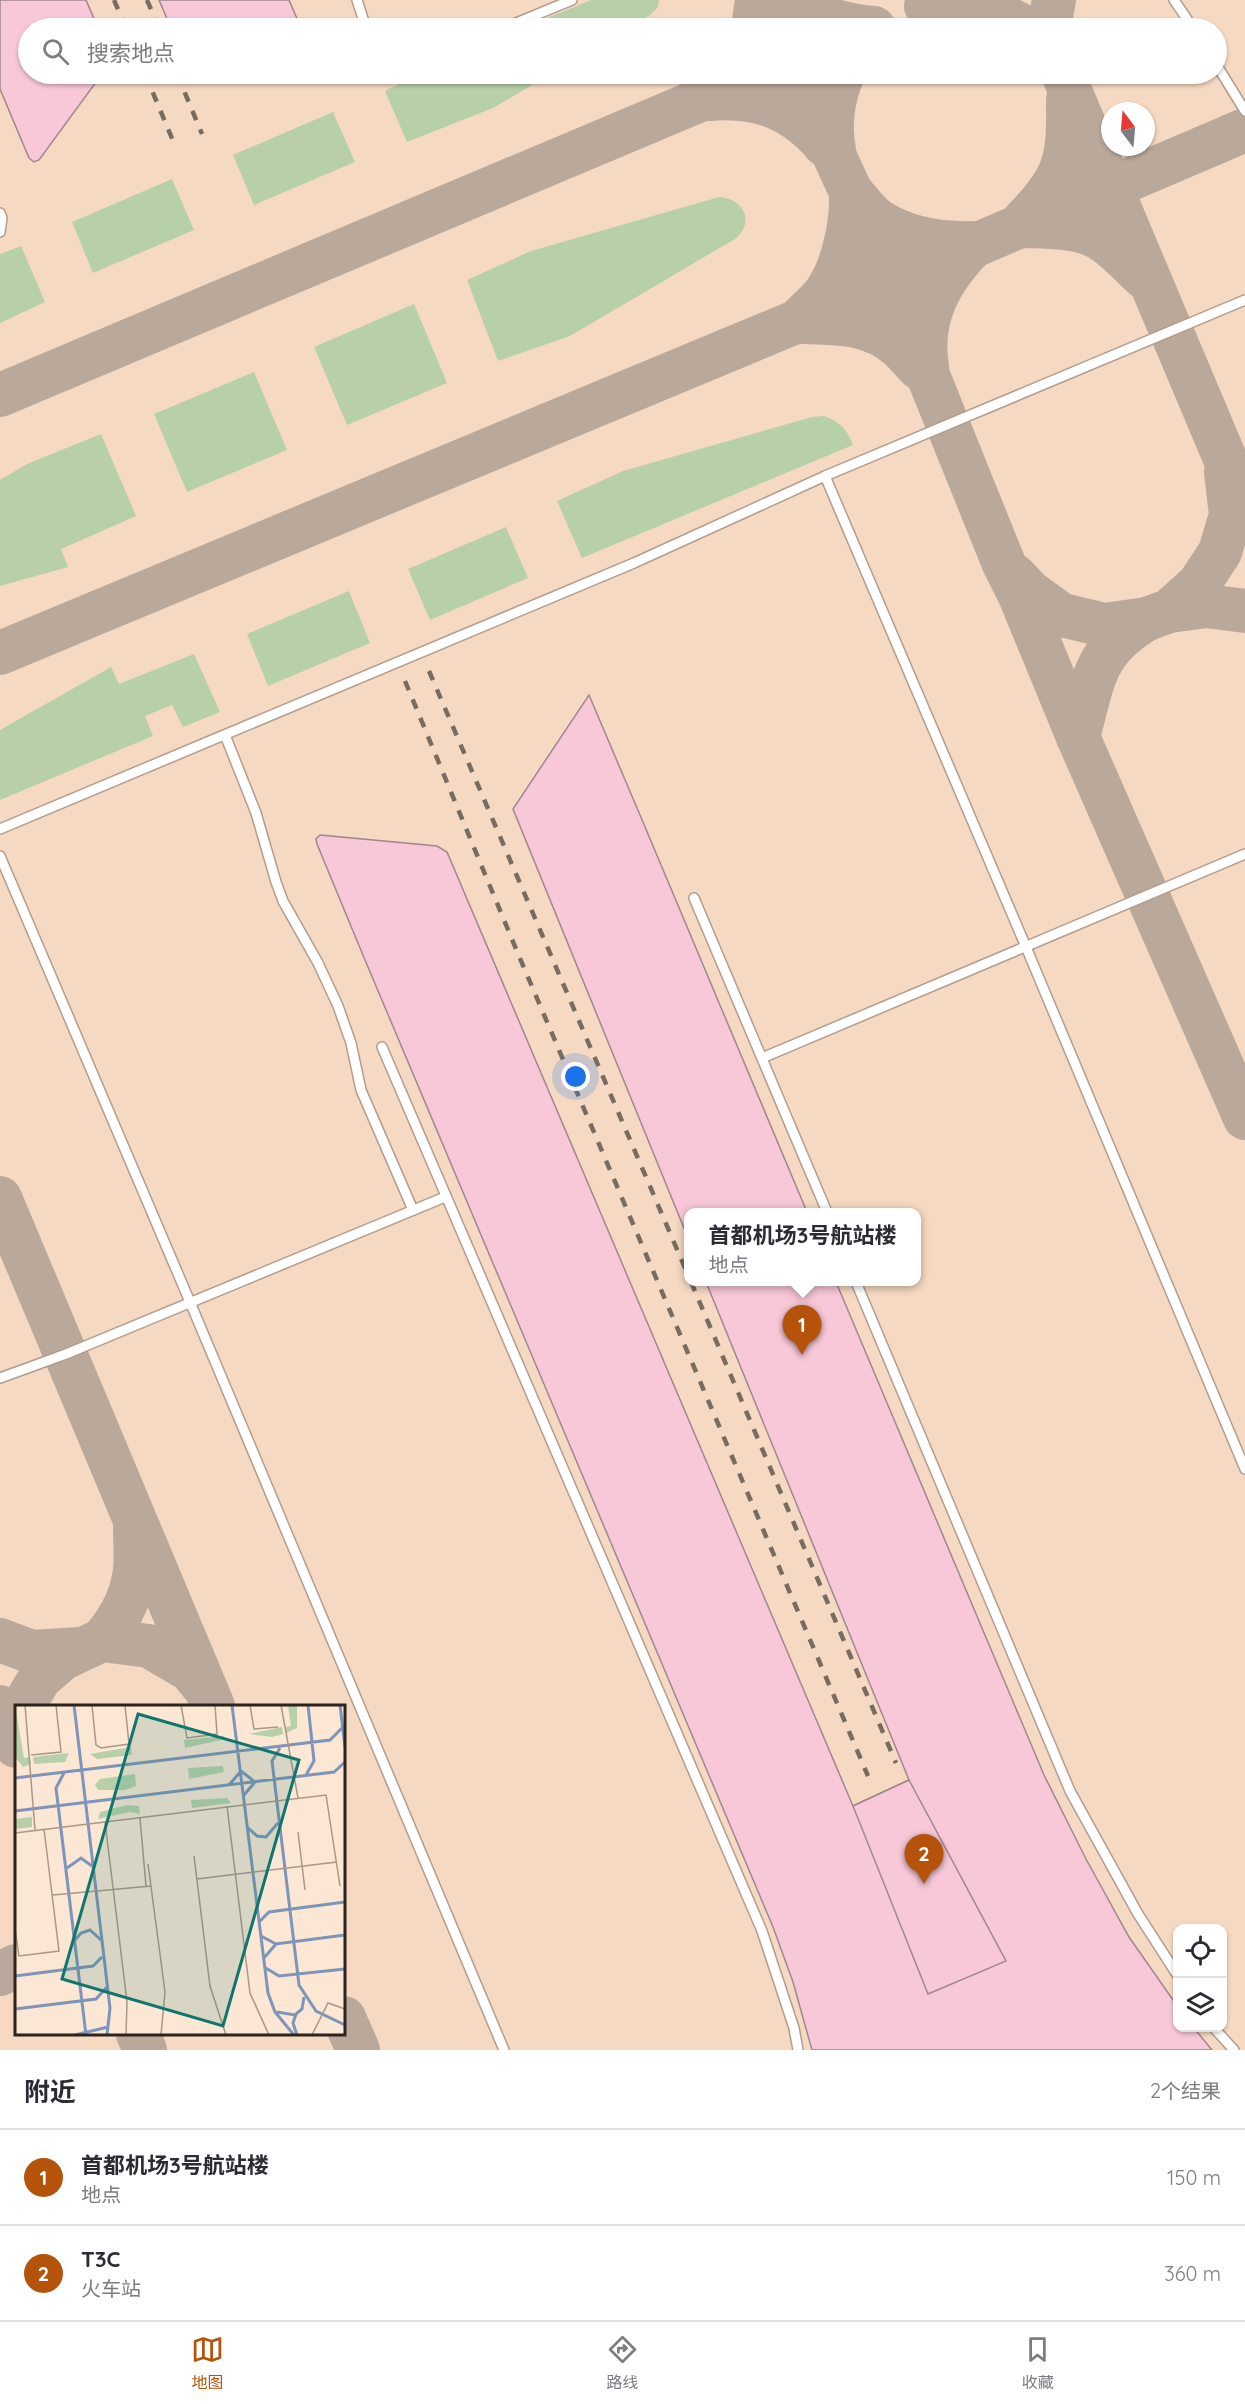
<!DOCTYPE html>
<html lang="zh">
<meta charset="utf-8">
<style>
body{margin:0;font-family:Quicksand,"Noto Sans SC",sans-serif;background:#f2f2f3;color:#2b2b33}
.controls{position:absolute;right:18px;bottom:18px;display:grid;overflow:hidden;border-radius:12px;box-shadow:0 2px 4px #0004}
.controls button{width:54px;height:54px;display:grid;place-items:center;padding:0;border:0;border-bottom:2px solid #e1e1e2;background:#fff;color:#2b2b33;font:30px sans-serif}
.compass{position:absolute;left:1101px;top:102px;width:54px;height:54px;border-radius:50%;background:#fff;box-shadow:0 2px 4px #0004;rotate:344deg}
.you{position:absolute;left:576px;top:1077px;width:21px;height:21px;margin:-15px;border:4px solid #fff;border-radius:50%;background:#1a73e8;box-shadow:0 0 0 9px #1a73e833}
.badge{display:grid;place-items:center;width:39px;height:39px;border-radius:50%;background:#b45309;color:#fff;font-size:20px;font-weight:700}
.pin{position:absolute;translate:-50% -50px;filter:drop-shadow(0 2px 3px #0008)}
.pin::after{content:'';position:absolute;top:32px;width:21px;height:18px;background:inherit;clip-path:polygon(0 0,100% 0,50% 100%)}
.popup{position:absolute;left:684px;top:1208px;width:237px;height:78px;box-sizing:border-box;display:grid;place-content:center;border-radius:12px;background:#fff;filter:drop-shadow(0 2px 4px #0005);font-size:20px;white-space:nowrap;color:#7c7c81}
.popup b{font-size:22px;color:#2b2b33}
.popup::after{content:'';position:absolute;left:50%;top:100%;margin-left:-12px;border:12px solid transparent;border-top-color:#fff}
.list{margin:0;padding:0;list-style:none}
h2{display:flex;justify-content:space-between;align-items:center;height:78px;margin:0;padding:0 24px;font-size:26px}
h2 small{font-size:20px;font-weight:400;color:#7c7c81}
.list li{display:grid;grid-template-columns:39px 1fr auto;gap:18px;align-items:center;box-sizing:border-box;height:96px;padding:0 24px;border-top:2px solid #e1e1e2}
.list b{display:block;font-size:22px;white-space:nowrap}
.list p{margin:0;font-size:20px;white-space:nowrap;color:#7c7c81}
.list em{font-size:20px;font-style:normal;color:#7c7c81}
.icon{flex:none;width:33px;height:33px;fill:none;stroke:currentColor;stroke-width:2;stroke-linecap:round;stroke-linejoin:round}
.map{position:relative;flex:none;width:1245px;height:2050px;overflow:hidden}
.search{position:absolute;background:#fff;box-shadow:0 2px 4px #0004;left:18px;right:18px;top:18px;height:66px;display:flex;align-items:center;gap:15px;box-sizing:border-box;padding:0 21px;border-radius:33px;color:#7c7c81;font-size:22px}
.sheet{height:270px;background:#fff}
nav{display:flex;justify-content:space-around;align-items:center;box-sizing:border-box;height:84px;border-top:2px solid #e1e1e2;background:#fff;font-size:16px;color:#7c7c81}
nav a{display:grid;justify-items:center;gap:3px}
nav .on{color:#b45309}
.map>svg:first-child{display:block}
.built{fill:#f6d9c3;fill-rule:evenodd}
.green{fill:#b8d0aa}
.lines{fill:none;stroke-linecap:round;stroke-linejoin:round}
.taxiway{stroke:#baa89a;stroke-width:44}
.building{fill:#f8c7d8;stroke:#a0868f;stroke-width:1.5}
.service-casing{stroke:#b29d8d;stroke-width:12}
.service{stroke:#fff;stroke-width:9}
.rail{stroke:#786b60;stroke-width:4.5;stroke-dasharray:10 10;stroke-linecap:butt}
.inset-river{fill:none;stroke:#7e95b9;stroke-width:3}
.inset-road{fill:none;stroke:#a8988a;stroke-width:1.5}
.view{fill:#0f766e;fill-opacity:0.15;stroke:#0f766e;stroke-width:3}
.inset-edge{fill:none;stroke:#2b231c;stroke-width:3}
</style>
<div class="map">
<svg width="1245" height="2050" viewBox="0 0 1245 2050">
<rect width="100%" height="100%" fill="#fce6d4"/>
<path class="built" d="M0,0H1245V2050H0ZM28,28H1216V74H28ZM1110,111H1146V147H1110ZM688,1212H916V1282H688ZM16,1706H344V2034H16ZM1178,1928H1222V2028H1178Z"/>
<g class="green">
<path d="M591,0H659L658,7L650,15L627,28H523Z"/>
<path d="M419,74H551L493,108L407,142L385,91Z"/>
<path d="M333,112L355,162L254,205L233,155Z"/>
<path d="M172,179L194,230L93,273L72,222Z"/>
<path d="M719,197C743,198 756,222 735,239L570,336L498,361L467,280L531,251Z"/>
<path d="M21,246L45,302L0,323V254Z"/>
<path d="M414,304L447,383L347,425L314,347Z"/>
<path d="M254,372L287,450L187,492L154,414Z"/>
<path d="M824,416C840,422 847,429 853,445L582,558L557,501L623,471L812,417Z"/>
<path d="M101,434L136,516L61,549L68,567L0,586V480L27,464Z"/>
<path d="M506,527L528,578L430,620L408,569Z"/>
<path d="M349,591L370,643L268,686L247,634Z"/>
<path d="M194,654L220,712L183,727L172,705L145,716L153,736L0,800V730L111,667L119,684Z"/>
</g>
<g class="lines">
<g class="taxiway">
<path d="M786,0C806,16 849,26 874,28"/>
<path d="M926,6C959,8 997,8 1025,28"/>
<path d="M753,28L757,0"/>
<path d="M1049,28L1054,0"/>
<path d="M797,74L851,192L886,282L929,378L1004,564L1020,596L1078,737L1245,1118"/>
<path d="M1063,74L1245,506"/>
<path d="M709,99C758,95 793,108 825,145"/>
<path d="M834,150C829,125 833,96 843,74"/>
<path d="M853,194C861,203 869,215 879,221C907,239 942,244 974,243"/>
<path d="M1024,220C1066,178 1069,159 1068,100"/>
<path d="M1021,226C1045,227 1073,226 1095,236C1114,245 1129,264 1145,278"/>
<path d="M801,318C809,309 821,300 827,290C843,266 852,224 851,195"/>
<path d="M803,322C838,323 871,322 899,347C906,353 912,361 919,368"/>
<path d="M927,367C919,317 940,280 974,245"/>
<path d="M0,395L762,74"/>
<path d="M1015,576L1030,592L1062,615L1104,625L1147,619L1169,611L1199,584L1220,552L1231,515L1226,472"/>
<path d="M1169,611L1207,606L1245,611"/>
<path d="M0,653L798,321L1245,130"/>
<path d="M1078,737C1094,680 1092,652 1147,619"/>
<path d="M0,1198L213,1706"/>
<path d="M0,1640L32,1652L80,1649"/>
<path d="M102,1640C117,1623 130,1600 134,1577C137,1562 135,1544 135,1528"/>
<path d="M26,1706L28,1698L40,1678L62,1659L102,1640L149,1646L190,1670L203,1686"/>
<path d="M0,1707L16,1746"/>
<path d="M0,1974L16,1966"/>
<path d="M344,2018L358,2050"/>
<path d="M138,2034L145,2050"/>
</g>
</g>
<g class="building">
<path d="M0,0H86L98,28H28V74H102L39,160L34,162L29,158L0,89Z"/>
<path d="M159,0H289L301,28H171Z"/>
<path d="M589,695L640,815L807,1212H688V1238L513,809Z"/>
<path d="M320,835L437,846L447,852L853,1806L909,1780L706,1282H836L1044,1775L1086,1859L1129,1937L1178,2007V2028H1194L1212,2050H812L793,1982L773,1927L365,960L317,844L316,839Z"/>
<path d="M909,1780L1006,1961L928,1994L853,1806Z"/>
</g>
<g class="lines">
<g class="service-casing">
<g id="service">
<path d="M357,0L366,28"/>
<path d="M1174,0L1193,28"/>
<path d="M504,28L572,0"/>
<path d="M1216,64L1245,111"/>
<path d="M0,213L2,218L0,232"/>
<path d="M825,476L1026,947L1245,1469"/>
<path d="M225,735L256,813L276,882L283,901L318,963L338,1006L351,1043L361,1090L413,1210"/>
<path d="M0,829L634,563L825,476L1245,300"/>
<path d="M0,856L190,1302L504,2050"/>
<path d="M694,898L827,1212"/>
<path d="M382,1047L762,1931L794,2028L798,2050"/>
<path d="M762,1058L1245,854"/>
<path d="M856,1282L1070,1791L1138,1914L1178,1976"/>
<path d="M0,1378L66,1354L445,1197"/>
<path d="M1214,2028L1234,2050"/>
</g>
</g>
<use href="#service" class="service"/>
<g class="rail">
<path d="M114,0L126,28"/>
<path d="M147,0L159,28"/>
<path d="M145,74L174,143"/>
<path d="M177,74L202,134"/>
<path d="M429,671L688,1275"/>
<path d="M405,681L516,949L868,1776"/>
<path d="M691,1282L896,1763"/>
</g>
</g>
<g transform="translate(15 1705)">
<rect width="330" height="330" fill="#fce6d4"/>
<path d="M0,0L9,53L15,52L16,59L8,62L0,52ZM273,0H282V23L271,28V22L276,21ZM267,22L268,29L257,32L234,29ZM209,31L206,35L170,43L169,35ZM116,42L117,50L82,54L75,49ZM54,48L50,57L19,59L18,52ZM208,61L209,67L174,74L173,63ZM120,69L121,81L110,85H83L80,80L85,74ZM212,93L216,98L177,103L176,95ZM112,100L124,101L125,109L115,107L83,114L85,107ZM17,112V122L0,124V114Z" fill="#b8d0aa"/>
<path class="inset-river" d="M59,0L95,303L92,330M217,0L253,288L260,307L279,330M325,0L330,42M265,43L257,56L284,280L301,306L330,320M49,68L41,83L71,330M291,70L299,56L293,0M0,73L315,35L328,22M214,80L226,66L240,77L229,90M0,106L319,67L330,57M233,123L242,131L251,132L263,118M52,163L66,153L77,161M244,217L254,207L330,197M246,231L261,239L330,230M60,235L66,228L75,225L86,235M248,254L261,239M249,262L264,271L330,264M0,271L78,261L87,252M0,304L81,294L92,282M262,307L280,310L287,304L289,292M281,309L278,318L282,330M60,330L93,322"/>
<path class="inset-road" d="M10,0L20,125M77,0L81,40L86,43L114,39L110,0M166,0L172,33L202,29L200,0M235,0L239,24L263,22M266,0L283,93M16,50L46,47L41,0M212,101L235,288L254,330M125,113L131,181M90,117L112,297L111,330M283,127L290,185M0,128L311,90L325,181M179,151L195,281L211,330M133,159L150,287L146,330M182,174L322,157M38,190L136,181M0,224L4,251L44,246L29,124M297,330L313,298L330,304"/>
<path class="view" d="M123,9L284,55L208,321L47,274Z"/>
<rect width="330" height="330" class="inset-edge"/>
</g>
</svg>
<div class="controls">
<button><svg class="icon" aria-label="locate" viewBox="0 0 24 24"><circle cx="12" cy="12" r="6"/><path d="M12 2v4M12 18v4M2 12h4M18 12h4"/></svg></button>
<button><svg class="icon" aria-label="layers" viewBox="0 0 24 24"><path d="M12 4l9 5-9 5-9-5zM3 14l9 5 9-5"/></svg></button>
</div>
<svg class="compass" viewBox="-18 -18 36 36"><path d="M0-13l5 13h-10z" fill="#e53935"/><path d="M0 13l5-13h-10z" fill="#7c7c81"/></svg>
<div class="you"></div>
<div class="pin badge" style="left:802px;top:1355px">1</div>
<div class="popup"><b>首都机场3号航站楼</b>地点</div>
<div class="pin badge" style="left:924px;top:1884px">2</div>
<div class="search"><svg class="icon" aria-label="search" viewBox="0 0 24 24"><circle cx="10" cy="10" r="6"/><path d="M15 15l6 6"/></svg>搜索地点</div>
</div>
<section class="sheet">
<h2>附近<small>2个结果</small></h2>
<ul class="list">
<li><span class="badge">1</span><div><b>首都机场3号航站楼</b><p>地点</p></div><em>150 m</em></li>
<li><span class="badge">2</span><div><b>T3C</b><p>火车站</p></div><em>360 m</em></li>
</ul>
</section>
<nav>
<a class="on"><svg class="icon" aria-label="map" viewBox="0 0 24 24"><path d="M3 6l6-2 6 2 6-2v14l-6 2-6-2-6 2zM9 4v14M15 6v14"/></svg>地图</a>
<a><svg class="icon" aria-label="directions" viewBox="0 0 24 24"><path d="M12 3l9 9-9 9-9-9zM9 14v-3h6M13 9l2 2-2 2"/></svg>路线</a>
<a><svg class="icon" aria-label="saved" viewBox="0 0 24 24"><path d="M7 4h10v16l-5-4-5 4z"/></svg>收藏</a>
</nav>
